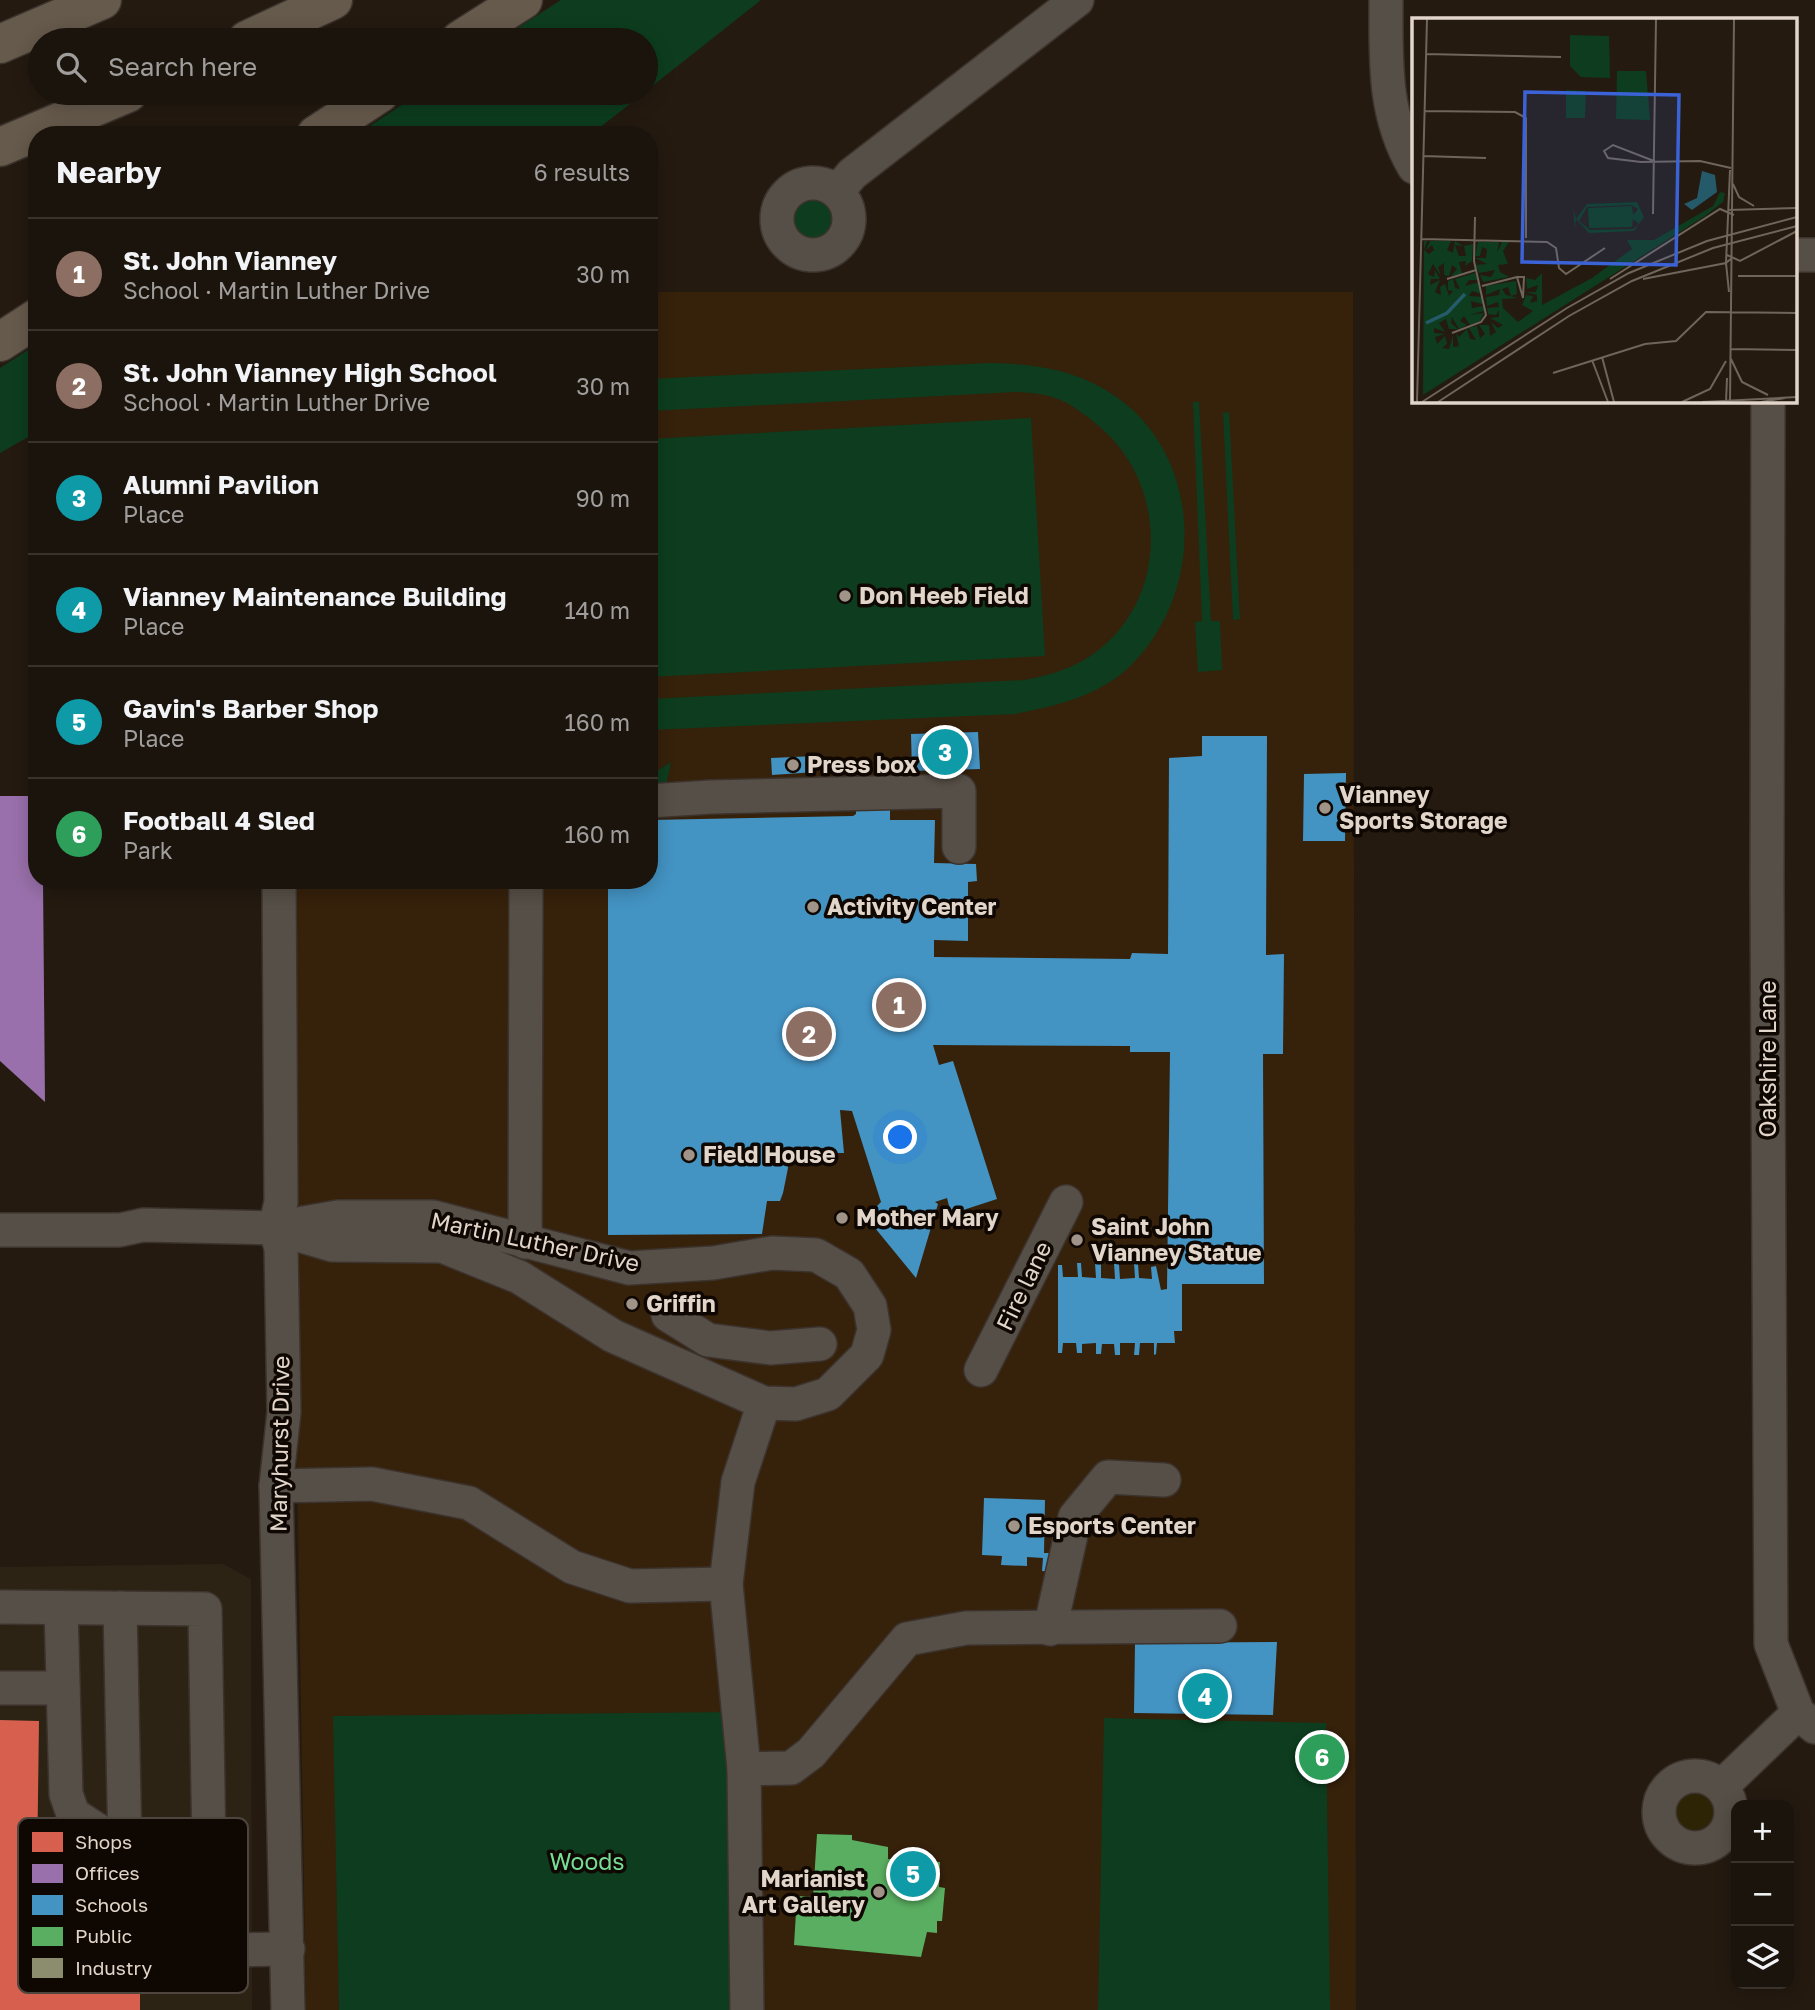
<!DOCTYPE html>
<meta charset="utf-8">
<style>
body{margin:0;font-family:"Golos Text",sans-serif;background:#241d15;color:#f1f3f6}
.controls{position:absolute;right:21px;bottom:21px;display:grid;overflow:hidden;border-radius:14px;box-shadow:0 4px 18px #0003}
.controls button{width:63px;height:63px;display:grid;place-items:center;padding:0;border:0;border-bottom:2px solid #39332d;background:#1b140c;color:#f1f3f6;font:35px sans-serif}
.you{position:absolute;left:901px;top:1138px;width:24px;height:24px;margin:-18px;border:5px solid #fff;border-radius:50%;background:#1a73e8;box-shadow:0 0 0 10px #1a73e833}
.badge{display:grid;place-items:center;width:46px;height:46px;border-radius:50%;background:#a09489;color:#fff;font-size:23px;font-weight:700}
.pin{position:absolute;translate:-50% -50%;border:4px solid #fff;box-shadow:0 2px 7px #0006}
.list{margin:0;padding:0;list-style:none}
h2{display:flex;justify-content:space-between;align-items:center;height:91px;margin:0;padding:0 28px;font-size:30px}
h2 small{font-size:23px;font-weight:400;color:#a09e9d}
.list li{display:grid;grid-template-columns:46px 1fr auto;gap:21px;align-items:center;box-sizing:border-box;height:112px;padding:0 28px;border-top:2px solid #39332d}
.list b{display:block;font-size:26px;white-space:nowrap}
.list p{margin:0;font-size:23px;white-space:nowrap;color:#a09e9d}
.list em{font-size:23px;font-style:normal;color:#a09e9d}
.icon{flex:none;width:38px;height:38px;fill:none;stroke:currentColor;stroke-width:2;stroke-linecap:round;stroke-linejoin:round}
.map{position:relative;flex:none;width:1815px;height:2010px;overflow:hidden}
.search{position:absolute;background:#1b140c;box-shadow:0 4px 18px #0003;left:28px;top:28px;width:630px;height:77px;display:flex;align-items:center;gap:18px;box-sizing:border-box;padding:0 24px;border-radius:38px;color:#a09e9d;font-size:26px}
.panel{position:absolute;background:#1b140c;box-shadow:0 4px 18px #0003;left:28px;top:126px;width:630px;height:763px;border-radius:28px}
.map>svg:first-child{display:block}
.commercial{fill:#2d2314}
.built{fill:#36210b}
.green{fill:#0d3d1e}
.sand{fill:#2d2406}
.shops{fill:#d6604d}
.offices{fill:#9970ab}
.schools{fill:#4393c3}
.public{fill:#5aae61}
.industry{fill:#8c8c6e}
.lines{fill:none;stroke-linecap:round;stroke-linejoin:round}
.minor-casing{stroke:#3c332d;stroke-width:36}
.highway-casing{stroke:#3c332d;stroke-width:41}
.minor{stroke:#564f47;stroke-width:33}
.highway{stroke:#665a4c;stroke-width:38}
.poi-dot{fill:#a09489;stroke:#0f0702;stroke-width:2.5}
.labels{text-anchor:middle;stroke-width:7;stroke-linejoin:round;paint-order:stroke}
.poi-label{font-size:23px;font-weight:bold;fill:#e2d5ca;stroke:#0f0702;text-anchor:start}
.street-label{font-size:23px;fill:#e2d5ca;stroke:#0f0702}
.park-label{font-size:23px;fill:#76de94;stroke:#0f0702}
.inset-river{fill:none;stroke:#245a69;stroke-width:3.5}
.inset-road{fill:none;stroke:#70655a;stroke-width:2}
.view{fill:#3b62d6;fill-opacity:0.15;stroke:#3b62d6;stroke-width:3.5}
.inset-edge{fill:none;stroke:#e2d5ca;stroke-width:3.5}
.key{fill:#0f0702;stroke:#4e453e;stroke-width:2}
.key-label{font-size:19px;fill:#e2d5ca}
</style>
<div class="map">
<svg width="1815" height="2010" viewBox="0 0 1815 2010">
<rect width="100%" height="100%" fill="#241a10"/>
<path class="commercial" d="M223,1564L251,1579L252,2010H0V1567Z"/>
<path class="built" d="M649,292H1353L1356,2010H306L294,1290L263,1188V880H649Z"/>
<g class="green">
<path d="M561,0H761L646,91V40H499Z"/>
<path d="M420,93H644L590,135H356Z"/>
<circle cx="814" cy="220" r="23"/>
<path d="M37,344V432L0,453V368Z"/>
<path d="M991,363C1031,364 1068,368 1104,389C1205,447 1209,593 1127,669C1096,697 1055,706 1015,714L649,730V699L1024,680C1045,676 1065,671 1084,660C1168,610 1172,490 1101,428C1087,416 1070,402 1052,397C1041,393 1027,393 1015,392L649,411V379Z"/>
<path d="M1193,402H1199L1211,621H1220L1222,670L1198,672L1195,622L1202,621Z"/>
<path d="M1229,412L1240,619L1233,620L1223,413Z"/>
<path d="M1031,418L1045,656L649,677V439Z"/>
<path d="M671,762L666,786L649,788V776Z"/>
<path d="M739,1712L737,2010H339L333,1716Z"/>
<path d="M1104,1718L1326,1723L1330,2010H1098Z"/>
</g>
<circle class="sand" cx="1695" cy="1809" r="23"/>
<path class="shops" d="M0,1720L39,1721L37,1870H66L65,1885H114L108,1994H140V2010H0Z"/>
<path class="offices" d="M0,796H37V880H43L45,1102L0,1061Z"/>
<g class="schools">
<path d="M978,732L980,769L912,771L911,734Z"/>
<path d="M1202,736H1267L1266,955L1284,954L1283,1054H1263L1264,1284H1182V1331H1174L1175,1343H1157L1156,1354L1154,1355V1343H1140L1139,1355H1134L1135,1343H1120V1355H1115L1114,1344H1102L1101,1354H1096V1343L1082,1344V1353H1077L1076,1343H1063L1062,1353H1058V1265H1062L1063,1277H1078L1077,1263H1081L1082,1277L1096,1278L1095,1263H1101V1278L1115,1279L1114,1263L1119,1264L1120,1279L1135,1278L1134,1262L1138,1263L1139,1278L1152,1279L1151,1267L1156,1266L1161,1290L1167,1289L1170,1052H1130V1046L933,1045L939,1065L953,1061L997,1199L951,1214L947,1198L935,1202L938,1204L916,1278L866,1217L881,1202L852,1111L840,1110L844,1153H832L831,1148H786L788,1168L783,1193L780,1201H767L762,1234L608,1235V880H649V820L853,816L856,814V805L890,809V820H935L934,863L976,864L977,881L968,882V941L934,940V957L1130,959L1132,953L1168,954L1169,758L1202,756Z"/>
<path d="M815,756L816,772L772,775L771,758Z"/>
<path d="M1346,773L1345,841H1303L1304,774Z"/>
<path d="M984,1498L1045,1500L1044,1553H1056V1572L1042,1571L1043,1558L1027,1557V1566L1001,1565L1002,1556L982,1555Z"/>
<path d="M1277,1642L1273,1715L1134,1713L1135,1643Z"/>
</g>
<path class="public" d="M817,1834L852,1835V1840L888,1847V1859L940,1862L939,1887L945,1888L942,1921H937V1933L927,1932L921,1957L794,1945L797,1896L813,1897Z"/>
<path class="industry" d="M900,1859L927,1861L925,1887H898Z"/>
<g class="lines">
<g class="minor-casing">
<g id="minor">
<path d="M1386,0C1386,60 1383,114 1414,167"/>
<circle cx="813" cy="219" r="36"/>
<path d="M837,192L852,174L1077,0"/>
<path d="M1796,255H1815"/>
<path d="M1768,401L1767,887L1771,1644L1798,1713L1815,1727"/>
<path d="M649,801L711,797L959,791V847"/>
<path d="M279,880L281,1202L275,1228L281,1248L284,1412L276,1486L288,2010"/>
<path d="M0,1230H120L143,1225L275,1228L338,1217H433L629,1268L713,1263L772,1253L816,1255L849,1274L870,1306L874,1330L867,1355L828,1394L796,1404L764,1403L613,1336L519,1277L442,1246L332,1245L275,1228"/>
<path d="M525,1242L526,880"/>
<path d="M668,1315L708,1340L770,1348L820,1344"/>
<path d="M981,1370L1066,1202"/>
<path d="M276,1486L372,1484L469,1503L572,1567L630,1586L726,1584"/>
<path d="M0,1607L205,1609L210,1912L222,1950L288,1949"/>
<path d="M61,1608L66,1794L73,1814L138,1856L210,1866"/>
<path d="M120,1608L125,1848"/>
<path d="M1050,1629L1075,1517L1108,1477L1164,1480"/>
<path d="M0,1688H63"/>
<path d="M744,1769L791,1768L811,1753L907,1639L966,1628L1220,1626"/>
<circle cx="1695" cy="1812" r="36"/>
<path d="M1722,1786L1798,1713"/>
<path d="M747,2010L744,1769L726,1584L738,1482L764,1403"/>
</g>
</g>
<g class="highway-casing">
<g id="highway">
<path d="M247,40L333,0"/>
<path d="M460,40L523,0"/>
<path d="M0,44L102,0"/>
<path d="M316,135L380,93"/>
<path d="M0,147L128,93"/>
<path d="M0,342L37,318"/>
</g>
</g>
<use href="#minor" class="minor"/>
<use href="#highway" class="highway"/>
</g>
<g class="poi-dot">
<circle cx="845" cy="596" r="7"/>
<circle cx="793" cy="765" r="7"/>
<circle cx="1325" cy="808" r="7"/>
<circle cx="813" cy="907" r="7"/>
<circle cx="689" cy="1155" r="7"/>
<circle cx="842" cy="1218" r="7"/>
<circle cx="1077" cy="1240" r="7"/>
<circle cx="632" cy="1304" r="7"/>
<circle cx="1014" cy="1526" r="7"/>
<circle cx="879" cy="1892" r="7"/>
</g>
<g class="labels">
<g class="poi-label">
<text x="859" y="604">Don Heeb Field</text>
<text x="807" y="773">Press box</text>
<text x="1339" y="803">Vianney<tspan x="1339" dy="26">Sports Storage</tspan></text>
<text x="827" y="915">Activity Center</text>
<text x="703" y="1163">Field House</text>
<text x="856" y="1226">Mother Mary</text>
<text x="1091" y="1235">Saint John<tspan x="1091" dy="26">Vianney Statue</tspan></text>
<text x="646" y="1312">Griffin</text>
<text x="1028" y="1534">Esports Center</text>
<text x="865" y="1887" text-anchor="end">Marianist<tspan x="865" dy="26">Art Gallery</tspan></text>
</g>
<g class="street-label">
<text transform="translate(1768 1059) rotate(-90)" y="8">Oakshire Lane</text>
<text transform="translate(535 1242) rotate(12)" y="8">Martin Luther Drive</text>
<text transform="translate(1024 1286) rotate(-64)" y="8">Fire lane</text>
<text transform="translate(280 1444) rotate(-89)" y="8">Maryhurst Drive</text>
</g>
<g class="park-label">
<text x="587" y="1870">Woods</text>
</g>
</g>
<g transform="translate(1412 18)">
<rect width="385" height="385" fill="#241a10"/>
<path d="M158,17L197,18L198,60L169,59L158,48ZM205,53H234L238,102L204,101ZM154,72L174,73L173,100H154ZM308,174L313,175L311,184L293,198L11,377L12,223H15L12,232L17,236L22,232L20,227L14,232L18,223H39L35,232L41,235L43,223L51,228L43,227L47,238H54L52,228L61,226L60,243L53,248L54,243L47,244L50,256L39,258L45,251L40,247L37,258L32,257V245L26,249L29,258L21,246L16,256L22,259L23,252L28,261H19L18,267L28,262L23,274L29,277L28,269L33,266L37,278L41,273L36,272V263L41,261L43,270L48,271L43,261L63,255L66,262H57L53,268L67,264L70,276L60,273L57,278L71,279L70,286L59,283L60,290L71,288L72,293L57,297L72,295L68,303L58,307L52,298L48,303L55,307L47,311L40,299L39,305L46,311H37L34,301L27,305L33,314L22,310V315L33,316L23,319L25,326L33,318L35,326L30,330L37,331L41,317V329L47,328L44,315L47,319L55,311L58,321L64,322L57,310L65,308L68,320L73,316L67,307H77L78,318L84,314L79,304L86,310L91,307L78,300L87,299V292L84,297L76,296L75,290L87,289L86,284L75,288L74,279L87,277L88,271L74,277V268L104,263L105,276L99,278L96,269L90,271L94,277L106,280L90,281L91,290L106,304L121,293L110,287L114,277L121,278L118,285L125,283V277L114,274H124L126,267L115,271L114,260L123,262L130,255V287L180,260L220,231L215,222H242L301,188ZM225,184L232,199L222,213L177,215L164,201L163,211L161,189L164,201L175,186ZM219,187L226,191L221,197L220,188L176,190L177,210L220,209L221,201L227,206L221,211L178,212L167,203L175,189ZM66,224H87L85,235L90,224H97L91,233L96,246L86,247L88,254L97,259L71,264L68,257L79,259L83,252L67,255L64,247L75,246L63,240H74L75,231L70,229L68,238H63Z" fill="#0d3d1e" fill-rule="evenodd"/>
<path d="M290,153L303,157L305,174L280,192L272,186L285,180Z" fill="#245a69"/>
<path class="inset-river" d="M14,305L35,295L53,276"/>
<path class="inset-road" d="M14,36L149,39M12,93L103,94L114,100V220M11,138L74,140M242,143L201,127L192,133L196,140L229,144L288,143L319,150M321,166L327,179L342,188M316,192L385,190M241,196L244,1M10,221L135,224L144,230L147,250L154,256L193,230M315,237L328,243L385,213M326,258H385M35,261L64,252M198,261L308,191L322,197M231,261L314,245L321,239M70,268L105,259L111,280L112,259H105M317,274L314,245L318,152M40,315L69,304L74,297L62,243L63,199M318,331L385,332M190,339L202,384M318,339L330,364L356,377M180,342L196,384M141,355L233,326L264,323L294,294L385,295M5,384L15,1M10,384L155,290L217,255L295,223L385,199M26,384L157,298L220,263L301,230L385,208M270,384L298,371L314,343M290,384L385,379M314,384L315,360M318,384L322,1M349,384L373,380"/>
<path class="view" d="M113,74L267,77L264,247L110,244Z"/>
<rect width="385" height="385" class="inset-edge"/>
</g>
<rect x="18" y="1818" width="230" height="175" rx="10" class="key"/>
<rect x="32" y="1832" width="31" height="20" fill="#d6604d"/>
<rect x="32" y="1864" width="31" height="19" fill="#9970ab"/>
<rect x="32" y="1895" width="31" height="20" fill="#4393c3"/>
<rect x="32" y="1927" width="31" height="19" fill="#5aae61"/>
<rect x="32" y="1958" width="31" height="20" fill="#8c8c6e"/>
<g class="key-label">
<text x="75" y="1849">Shops</text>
<text x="75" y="1880">Offices</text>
<text x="75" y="1912">Schools</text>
<text x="75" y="1943">Public</text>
<text x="75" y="1975">Industry</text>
</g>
</svg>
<div class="controls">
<button>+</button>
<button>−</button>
<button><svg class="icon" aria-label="layers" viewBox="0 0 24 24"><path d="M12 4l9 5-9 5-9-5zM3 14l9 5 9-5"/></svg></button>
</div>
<div class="you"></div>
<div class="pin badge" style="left:899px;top:1005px;background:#8d6e63">1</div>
<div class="pin badge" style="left:809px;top:1034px;background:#8d6e63">2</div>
<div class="pin badge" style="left:945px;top:752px;background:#0f9aa8">3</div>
<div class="pin badge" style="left:1205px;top:1696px;background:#0f9aa8">4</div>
<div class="pin badge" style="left:913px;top:1874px;background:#0f9aa8">5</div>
<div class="pin badge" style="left:1322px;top:1757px;background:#2e9e5b">6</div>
<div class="search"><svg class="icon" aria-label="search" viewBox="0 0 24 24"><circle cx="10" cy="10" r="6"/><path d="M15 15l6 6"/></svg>Search here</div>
<section class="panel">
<h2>Nearby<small>6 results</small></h2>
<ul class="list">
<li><span class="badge" style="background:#8d6e63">1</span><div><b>St. John Vianney</b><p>School · Martin Luther Drive</p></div><em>30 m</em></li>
<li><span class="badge" style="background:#8d6e63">2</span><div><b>St. John Vianney High School</b><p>School · Martin Luther Drive</p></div><em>30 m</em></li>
<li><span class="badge" style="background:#0f9aa8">3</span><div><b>Alumni Pavilion</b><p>Place</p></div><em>90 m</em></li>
<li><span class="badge" style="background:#0f9aa8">4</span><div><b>Vianney Maintenance Building</b><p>Place</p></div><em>140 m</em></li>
<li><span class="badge" style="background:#0f9aa8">5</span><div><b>Gavin's Barber Shop</b><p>Place</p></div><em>160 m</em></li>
<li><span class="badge" style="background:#2e9e5b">6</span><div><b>Football 4 Sled</b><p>Park</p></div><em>160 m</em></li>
</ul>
</section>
</div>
